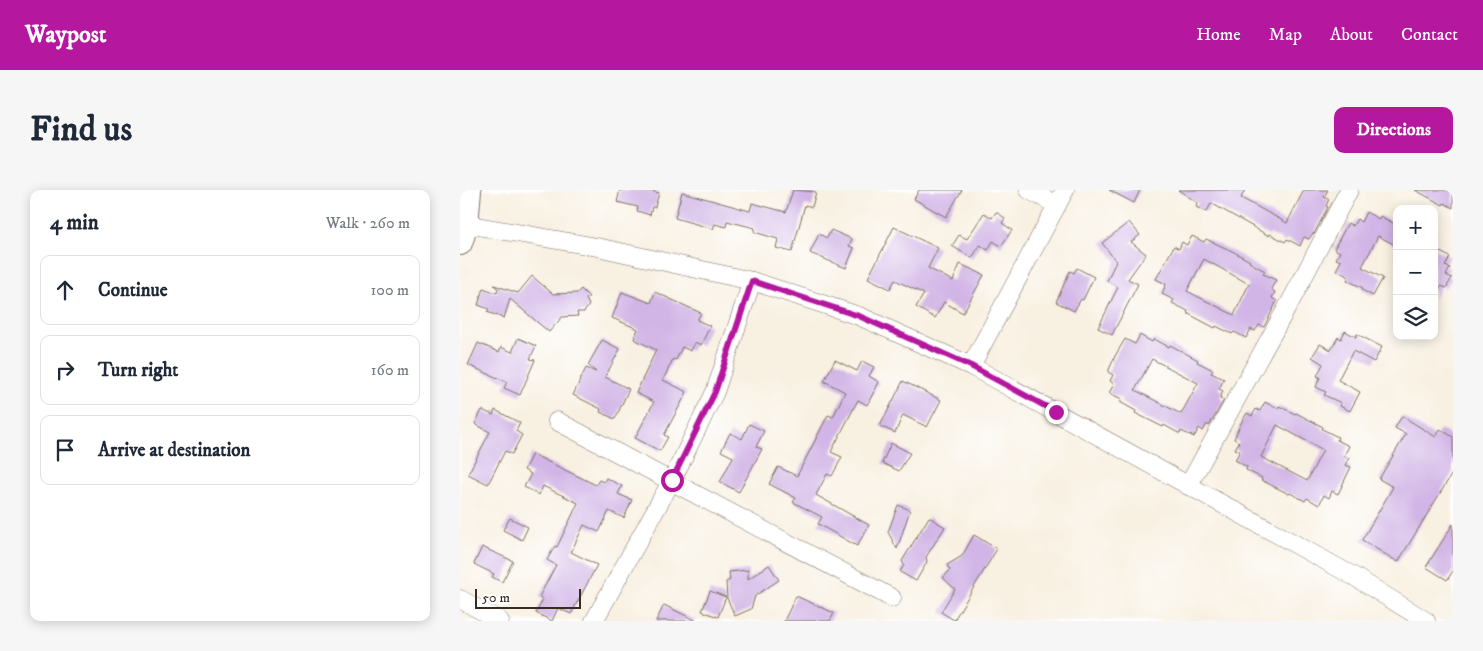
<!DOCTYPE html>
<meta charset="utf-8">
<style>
body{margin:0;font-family:"IM FELL DW Pica",serif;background:#f6f6f7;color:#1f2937}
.controls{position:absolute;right:15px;top:15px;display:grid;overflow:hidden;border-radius:10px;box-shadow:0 2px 12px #0003}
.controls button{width:45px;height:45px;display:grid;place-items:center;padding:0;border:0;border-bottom:1px solid #e0e1e3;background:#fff;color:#1f2937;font:25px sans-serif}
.scale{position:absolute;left:15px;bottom:12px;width:106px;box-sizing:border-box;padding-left:5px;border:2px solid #3b2a1e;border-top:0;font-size:14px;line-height:18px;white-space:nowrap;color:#3b2a1e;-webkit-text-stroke:4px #fff;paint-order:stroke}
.stop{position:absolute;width:15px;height:15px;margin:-11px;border:4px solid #b5179e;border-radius:50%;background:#fff}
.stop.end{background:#b5179e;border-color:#fff;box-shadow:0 1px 5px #0008}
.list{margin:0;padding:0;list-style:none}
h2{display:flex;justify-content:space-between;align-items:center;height:65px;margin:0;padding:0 20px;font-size:21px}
h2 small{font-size:16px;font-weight:400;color:#747a83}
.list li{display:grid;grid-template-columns:32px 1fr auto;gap:15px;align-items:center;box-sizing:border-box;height:70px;margin:0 10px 10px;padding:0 10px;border:1px solid #e0e1e3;border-radius:10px}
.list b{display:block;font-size:19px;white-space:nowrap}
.list em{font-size:16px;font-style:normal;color:#747a83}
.icon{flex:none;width:28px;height:28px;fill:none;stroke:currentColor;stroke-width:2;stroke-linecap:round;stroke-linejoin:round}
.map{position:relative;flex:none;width:993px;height:431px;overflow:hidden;border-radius:10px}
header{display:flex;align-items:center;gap:30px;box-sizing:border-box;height:70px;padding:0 25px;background:#b5179e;color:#fff}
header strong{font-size:24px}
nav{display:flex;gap:28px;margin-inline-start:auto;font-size:18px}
.intro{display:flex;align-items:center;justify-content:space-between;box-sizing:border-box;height:120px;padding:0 30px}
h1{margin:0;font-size:35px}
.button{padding:12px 22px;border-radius:10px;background:#b5179e;color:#fff;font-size:18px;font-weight:700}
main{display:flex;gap:30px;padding:0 30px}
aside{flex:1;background:#fff;border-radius:10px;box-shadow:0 2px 12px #0003}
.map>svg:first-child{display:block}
.building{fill:#d1b5e6;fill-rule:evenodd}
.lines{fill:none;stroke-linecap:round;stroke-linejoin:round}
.street-casing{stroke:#7d6f62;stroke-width:19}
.secondary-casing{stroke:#7d6f62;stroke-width:26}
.street{stroke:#fff;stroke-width:18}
.secondary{stroke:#fff;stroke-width:24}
.route{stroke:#b5179e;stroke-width:6}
</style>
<header>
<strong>Waypost</strong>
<nav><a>Home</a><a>Map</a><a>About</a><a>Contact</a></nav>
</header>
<div class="intro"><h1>Find us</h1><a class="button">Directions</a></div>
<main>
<aside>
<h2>4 min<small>Walk · 260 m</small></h2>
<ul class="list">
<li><svg class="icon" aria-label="ahead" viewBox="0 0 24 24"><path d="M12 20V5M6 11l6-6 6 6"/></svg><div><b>Continue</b></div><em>100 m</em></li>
<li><svg class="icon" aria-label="right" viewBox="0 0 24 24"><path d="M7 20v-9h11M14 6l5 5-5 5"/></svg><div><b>Turn right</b></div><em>160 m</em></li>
<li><svg class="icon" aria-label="arrive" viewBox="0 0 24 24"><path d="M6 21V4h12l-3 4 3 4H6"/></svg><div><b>Arrive at destination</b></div></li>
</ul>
</aside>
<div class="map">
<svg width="993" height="431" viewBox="0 0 993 431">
<rect width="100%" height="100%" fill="#fff"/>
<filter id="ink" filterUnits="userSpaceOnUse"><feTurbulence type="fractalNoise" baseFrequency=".02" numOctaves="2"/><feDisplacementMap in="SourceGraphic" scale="10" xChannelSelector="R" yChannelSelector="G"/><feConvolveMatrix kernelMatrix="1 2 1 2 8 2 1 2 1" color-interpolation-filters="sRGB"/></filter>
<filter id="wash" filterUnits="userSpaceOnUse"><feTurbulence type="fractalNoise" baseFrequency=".0096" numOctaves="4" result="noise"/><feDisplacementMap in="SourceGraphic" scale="20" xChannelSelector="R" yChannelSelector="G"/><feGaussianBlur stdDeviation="1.12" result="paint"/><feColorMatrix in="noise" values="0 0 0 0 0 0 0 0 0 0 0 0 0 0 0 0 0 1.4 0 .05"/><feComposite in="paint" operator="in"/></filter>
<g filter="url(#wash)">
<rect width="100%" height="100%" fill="#f8f0e1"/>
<g id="blocks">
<g class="building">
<path d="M160,0H187L199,3L195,17H192L190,25L177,21L178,17L157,12Z"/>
<path d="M333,0L356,2L352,17L345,15L332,62L316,58L318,49L294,42L295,38L267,31L266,37L255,34L253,39L215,28L222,2L290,21L292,13L326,22Z"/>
<path d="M459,0H502L486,27L454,9Z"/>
<path d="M649,0H680L674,13Z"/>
<path d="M718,0H785L781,8L827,33L844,0H868L864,7L869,9L866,16L868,17L854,44L853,43L849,49L844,47L840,56L827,49L825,52L810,44L809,46L751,13L747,22L736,17L738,13Z"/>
<path d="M955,0H993V18L984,13L983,15Z"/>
<path d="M536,22L545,28L542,33L552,40L541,56L533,51L528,60L520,55L512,68L492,56L499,45L507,49L524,23L532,28Z"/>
<path d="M906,22L919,29L920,26L937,35V56L918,46L902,77L923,88L913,106L902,100L903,98L887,90L889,87L876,80L881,71L876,69L880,62L874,59L888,33L893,36L897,29L901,32Z"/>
<path d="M669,32L680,45L671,52L686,64L668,89L678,94L652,145L638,138L658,97L647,91L656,71L642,53Z"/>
<path d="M434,37L478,58L468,78L493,91L500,74L524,85L503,123L484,112L475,128L456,117L464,104L435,90L430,99L408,88Z"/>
<path d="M371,40L392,49L389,56L394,58L386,78L350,63L359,44L367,48Z"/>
<path d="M732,46L744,52L746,49L774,62L790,71L789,72L805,81L803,84L816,90L811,99L815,102L812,108L817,111L804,137L799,135L795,141L791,139L786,148L774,142L772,144L756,136L755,138L727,123L728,121L712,113L714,110L702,104L706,94L696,89L714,56L719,59L722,52L727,55ZM744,69L789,94L774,125L727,101Z"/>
<path d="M974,59L990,67L985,76L990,78L986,85L992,88L986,98L981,96L974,109Z"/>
<path d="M617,78L634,87L623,110L621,109L614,121L596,112L610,81L614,83Z"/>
<path d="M72,86L93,104L117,103L121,99L129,107L126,109L129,115L124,122H117L118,126L102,127L89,142L50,109L44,128L27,122L29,119L18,115L23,98L37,103L38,99L34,95L58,103Z"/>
<path d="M162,102L191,113L195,102L241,123L237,130L250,136L241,155L235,152L231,161L222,157L216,170L213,169L203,190L227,202L204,245L208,247L200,261L175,248L194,212L176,203L196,160L174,149L178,139L152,128Z"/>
<path d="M885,141L896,147L897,144L922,157L914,172L893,161L878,190L900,202L890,221L880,216L881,213L864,205L866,202L856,197L860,187L857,186L863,174L852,167L860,154L871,160L878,147L881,149Z"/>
<path d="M680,145L692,152L694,149L709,157L710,155L738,170L737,172L753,180L751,183L764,189L759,199L763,201L760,208L764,210L749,236L747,234L743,241L739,238L734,247L721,241L720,244L704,235L703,237L675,223L676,221L660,212L662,209L649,203L654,194L650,191L653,185L648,182L655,166L665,149L675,154ZM692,169L738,193L721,224L675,200Z"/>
<path d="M58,148L76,156L70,169L75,170L60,205L44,198L47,192L8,175L18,153L39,162L41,157L52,162Z"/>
<path d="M142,150L160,159L145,187L169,199L155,229L140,222L141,219L113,205L126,178L136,182L128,175Z"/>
<path d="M375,170L397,181L402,171L414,177L409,186L419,192L407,215L398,210L371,262L382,267L372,286L367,284L356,305L409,335L397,356L358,334L362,327L333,312L336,308L309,294L318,277L337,286L368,225L373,227L385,202L364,191Z"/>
<path d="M443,191L481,210L467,237L443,225L435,243L420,236Z"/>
<path d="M805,212L818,219L819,216L835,224L836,223L863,237L862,239L878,247L877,250L889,256L884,266L889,268L885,275L891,277L878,304L872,301L869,308L864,305L859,315L847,308L845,311L830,303L829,304L801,290L802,288L786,280L787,277L775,270L780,261L775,259L779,252L774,249L781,233L787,223L792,226L796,219L800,221ZM817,235L863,260L847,291L801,267Z"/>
<path d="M22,220L33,225L35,220L60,233L56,241L62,245L52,264L45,261L28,294L8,284L30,242L15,234Z"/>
<path d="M942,226L976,247L980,239L993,247V282L938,372L902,350L933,297L919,289L946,244L935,238Z"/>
<path d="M289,234L304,241L296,257L302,259L279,302L260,292L273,267L261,261L270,243L282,249Z"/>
<path d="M431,253L450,263L439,281L422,273Z"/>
<path d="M72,264L136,295L139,290L144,292L146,288L162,296L158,304L172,310L164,328L149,321L139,342L124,335L111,362L137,375L111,424L98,418L92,431L76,423L83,409L79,407L96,375L87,370L95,356L97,357L118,313L83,296L79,305L64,297L71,284L64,280Z"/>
<path d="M438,315L450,320L437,359L428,342Z"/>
<path d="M469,327L485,337L466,367L467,372L456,391L440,382L444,375L442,371Z"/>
<path d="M50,328L68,337L62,350L43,340Z"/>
<path d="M993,334V381L987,390L966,377Z"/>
<path d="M514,345L537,359L494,430L481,422L495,399L483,388L490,380L487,375L502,366Z"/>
<path d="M22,357L53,371L42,392L32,387L34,384L14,374Z"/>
<path d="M309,375L319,390L295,406L291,419L275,426L267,408L266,392L270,390L269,382L288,380V389Z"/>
<path d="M250,401L266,407L258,427L242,421Z"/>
<path d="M336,406L374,423L370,431H324Z"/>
<path d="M204,415L237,431H196Z"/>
</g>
</g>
</g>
<g filter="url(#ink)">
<use href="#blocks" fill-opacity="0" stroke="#7d6f62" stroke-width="1"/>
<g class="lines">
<g class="street-casing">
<g id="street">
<path d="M569,0L597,15"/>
<path d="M0,33L137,57L292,91L399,126L511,176L895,387L966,431"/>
<path d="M511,176L605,0"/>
<path d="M97,231L432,408"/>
<path d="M728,296L834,105L889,0"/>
<path d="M0,409L40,431"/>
<path d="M134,431L212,290L255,202L292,91"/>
</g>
</g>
<g class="secondary-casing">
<path id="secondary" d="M0,53L6,35L9,0"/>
</g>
<use href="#street" class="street"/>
<use href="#secondary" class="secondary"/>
</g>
</g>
<g class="lines" filter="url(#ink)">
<path class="route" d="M212,290L255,202L292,91L399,126L511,176L596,222"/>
</g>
</svg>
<div class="controls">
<button>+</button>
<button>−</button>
<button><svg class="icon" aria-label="layers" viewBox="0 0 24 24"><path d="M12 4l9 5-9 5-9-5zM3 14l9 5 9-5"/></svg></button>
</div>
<div class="scale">50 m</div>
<div class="stop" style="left:212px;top:290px"></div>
<div class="stop end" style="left:596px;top:222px"></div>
</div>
</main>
